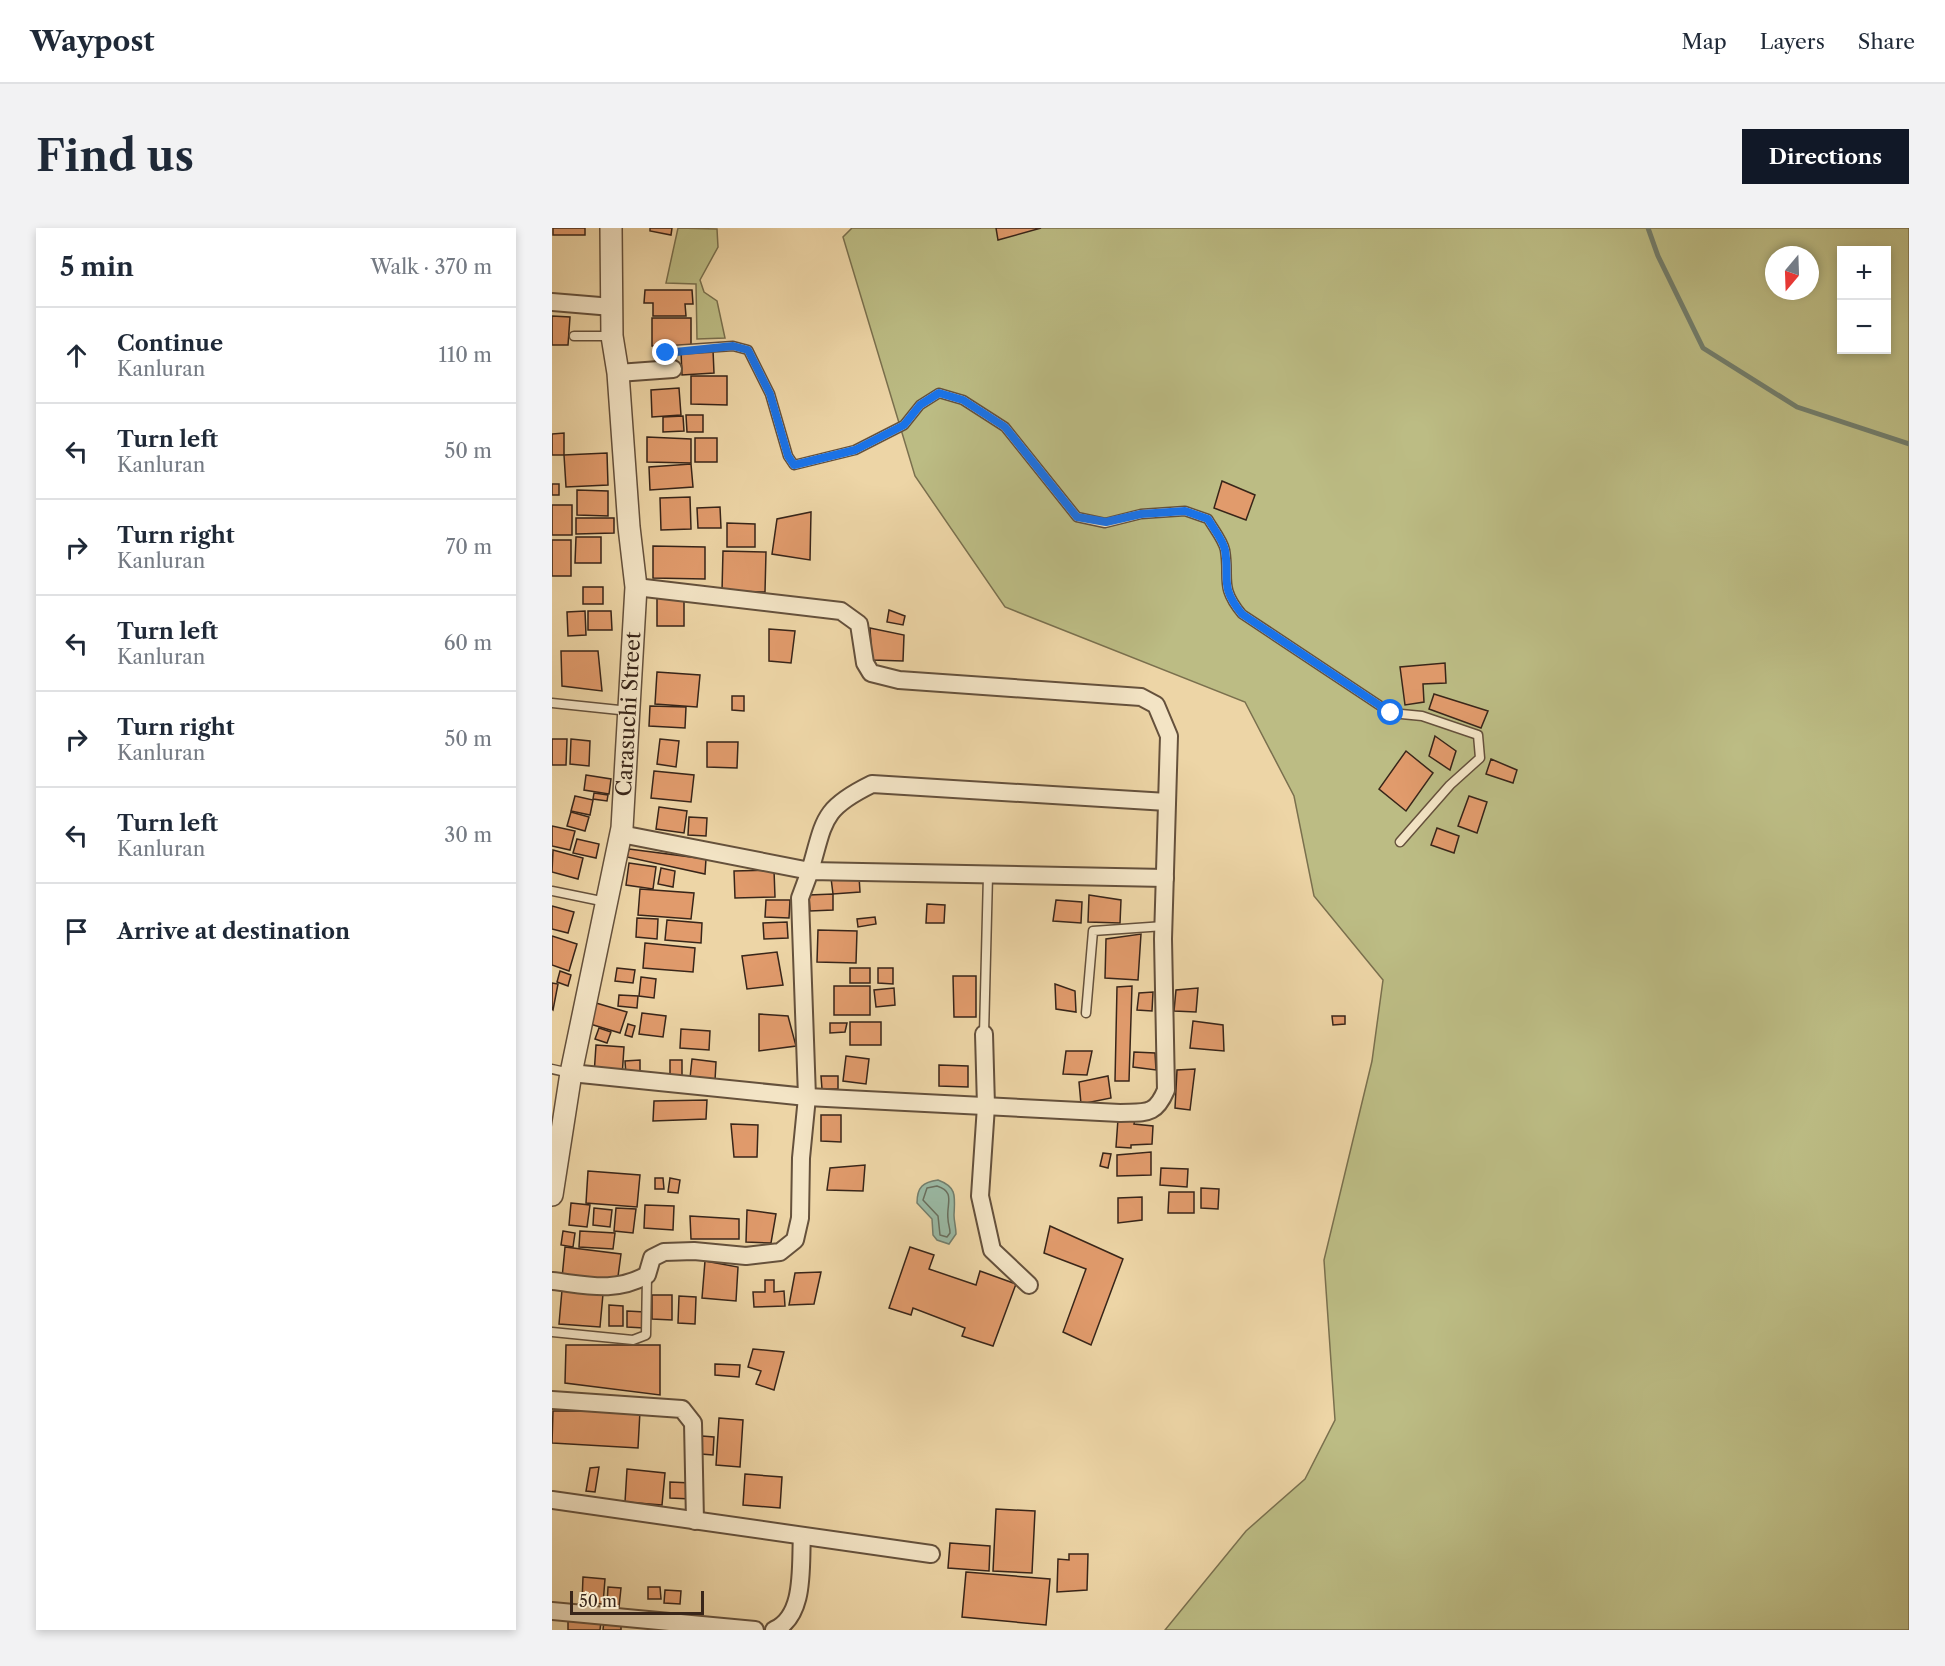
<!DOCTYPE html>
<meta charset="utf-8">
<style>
body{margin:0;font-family:"Libre Caslon Text",serif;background:#f2f2f3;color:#1f2937}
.controls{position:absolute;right:18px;top:18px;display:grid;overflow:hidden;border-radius:0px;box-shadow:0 3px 9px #0003}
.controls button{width:54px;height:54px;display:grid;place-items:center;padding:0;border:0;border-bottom:2px solid #e0e1e3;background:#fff;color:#1f2937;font:30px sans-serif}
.compass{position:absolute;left:1213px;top:18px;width:54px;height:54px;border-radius:50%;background:#fff;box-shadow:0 3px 9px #0003;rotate:199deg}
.scale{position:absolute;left:18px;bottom:15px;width:134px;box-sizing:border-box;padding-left:6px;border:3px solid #382519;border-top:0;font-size:16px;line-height:21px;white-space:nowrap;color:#382519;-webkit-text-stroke:4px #f3e4c5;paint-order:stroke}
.stop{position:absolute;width:18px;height:18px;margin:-14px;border:4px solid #1a73e8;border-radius:50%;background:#fff}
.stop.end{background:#1a73e8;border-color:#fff;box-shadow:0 2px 6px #0008}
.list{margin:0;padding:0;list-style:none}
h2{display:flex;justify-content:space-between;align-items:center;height:78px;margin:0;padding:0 24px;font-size:26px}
h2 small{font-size:20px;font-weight:400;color:#747a83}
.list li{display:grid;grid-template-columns:39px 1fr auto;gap:18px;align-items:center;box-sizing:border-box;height:96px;padding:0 24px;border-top:2px solid #e0e1e3}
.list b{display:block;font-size:22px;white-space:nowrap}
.list p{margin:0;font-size:20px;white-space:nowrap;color:#747a83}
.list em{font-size:20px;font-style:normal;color:#747a83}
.icon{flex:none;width:33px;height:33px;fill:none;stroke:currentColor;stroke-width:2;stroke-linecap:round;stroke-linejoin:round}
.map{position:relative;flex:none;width:1357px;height:1402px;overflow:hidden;border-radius:0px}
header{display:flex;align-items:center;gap:36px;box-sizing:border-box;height:84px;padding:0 30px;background:#fff;border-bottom:2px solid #e0e1e3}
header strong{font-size:28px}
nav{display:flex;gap:33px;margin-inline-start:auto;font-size:21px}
.intro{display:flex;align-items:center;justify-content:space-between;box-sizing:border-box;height:144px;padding:0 36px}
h1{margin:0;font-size:42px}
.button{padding:15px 27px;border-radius:0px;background:#111827;color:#fff;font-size:21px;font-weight:700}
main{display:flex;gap:36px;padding:0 36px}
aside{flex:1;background:#fff;border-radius:0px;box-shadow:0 3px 9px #0003}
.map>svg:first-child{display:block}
.green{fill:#bcbc84;stroke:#7a704e;stroke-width:1.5;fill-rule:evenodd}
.water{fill:#9ab9a4;stroke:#737e6c;stroke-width:1.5}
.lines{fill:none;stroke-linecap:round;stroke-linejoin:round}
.shore{stroke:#696f5e;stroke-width:1.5}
.stream{stroke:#737e6c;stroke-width:5}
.building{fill:#e19b6c;stroke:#382519;stroke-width:1.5}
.service-casing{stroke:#65513c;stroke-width:11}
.minor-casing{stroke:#65513c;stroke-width:20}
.tertiary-casing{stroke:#65513c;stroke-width:24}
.service{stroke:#f3e4c5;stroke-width:8}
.minor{stroke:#f3e4c5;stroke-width:16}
.tertiary{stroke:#f3e4c5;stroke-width:21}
.route{stroke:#1a73e8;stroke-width:8}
.labels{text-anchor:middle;stroke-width:5;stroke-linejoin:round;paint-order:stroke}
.street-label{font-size:21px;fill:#382519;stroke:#f3e4c5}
</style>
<header>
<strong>Waypost</strong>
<nav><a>Map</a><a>Layers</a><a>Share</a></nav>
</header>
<div class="intro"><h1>Find us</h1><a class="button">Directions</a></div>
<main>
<aside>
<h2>5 min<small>Walk · 370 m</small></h2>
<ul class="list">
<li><svg class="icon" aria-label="ahead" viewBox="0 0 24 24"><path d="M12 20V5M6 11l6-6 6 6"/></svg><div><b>Continue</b><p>Kanluran</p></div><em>110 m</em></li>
<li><svg class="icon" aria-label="left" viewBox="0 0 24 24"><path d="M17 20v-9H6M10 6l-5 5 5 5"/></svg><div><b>Turn left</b><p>Kanluran</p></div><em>50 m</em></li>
<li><svg class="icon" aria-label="right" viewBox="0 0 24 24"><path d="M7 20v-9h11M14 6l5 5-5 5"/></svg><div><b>Turn right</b><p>Kanluran</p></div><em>70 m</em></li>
<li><svg class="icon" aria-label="left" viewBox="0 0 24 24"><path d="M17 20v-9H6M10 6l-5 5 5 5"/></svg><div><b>Turn left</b><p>Kanluran</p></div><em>60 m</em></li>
<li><svg class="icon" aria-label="right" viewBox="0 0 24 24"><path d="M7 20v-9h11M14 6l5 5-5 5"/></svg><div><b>Turn right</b><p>Kanluran</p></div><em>50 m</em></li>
<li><svg class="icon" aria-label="left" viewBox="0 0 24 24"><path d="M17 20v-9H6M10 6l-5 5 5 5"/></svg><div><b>Turn left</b><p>Kanluran</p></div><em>30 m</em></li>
<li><svg class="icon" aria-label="arrive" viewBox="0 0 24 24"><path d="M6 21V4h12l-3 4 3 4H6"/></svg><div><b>Arrive at destination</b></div></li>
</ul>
</aside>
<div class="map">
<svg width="1357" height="1402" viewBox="0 0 1357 1402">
<rect width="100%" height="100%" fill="#edd5a6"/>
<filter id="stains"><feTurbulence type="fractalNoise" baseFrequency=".00333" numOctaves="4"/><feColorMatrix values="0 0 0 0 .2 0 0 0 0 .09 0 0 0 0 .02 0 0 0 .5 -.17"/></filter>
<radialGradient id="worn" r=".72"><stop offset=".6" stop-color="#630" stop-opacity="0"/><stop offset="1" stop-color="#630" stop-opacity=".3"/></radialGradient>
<g class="green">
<path d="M126,0L165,1L166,19L148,52L152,64L165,73L173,110L145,111L144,56L114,55Z"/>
<path d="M300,0H1357V1402H613L694,1303L753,1251L783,1192L772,1032L820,833L831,752L762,668L742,568L693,474L453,379L363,248L291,9ZM1290,22H1334V122H1290ZM1222,27H1258V63H1222Z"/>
</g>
<path class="water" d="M386,952C405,959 403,968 402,987C402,993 404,999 404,1006L397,1016L385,1012L381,1007L380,991L365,975C365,959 371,954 386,952Z"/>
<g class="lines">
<path class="shore" d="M385,958C404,964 394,976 396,991C396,996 398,999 398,1005L395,1009L388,1007L386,988L371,972L375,960Z"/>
<path class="stream" d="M1096,0L1106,28L1151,120L1245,179L1357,216"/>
</g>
<g class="building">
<rect x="1" y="0" width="32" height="7"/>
<path d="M98,0H120L119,7L98,3Z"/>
<path d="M444,0H489L446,12Z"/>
<path d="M93,62H140L141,76H133L134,88H101V75H92Z"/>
<path d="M0,88L18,89L16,117H0Z"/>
<rect x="100" y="90" width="39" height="28"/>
<path d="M161,122L162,145L130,147L129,124Z"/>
<path d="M139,148H175V177L139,176Z"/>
<path d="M127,160L129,187L100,189L99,162Z"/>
<path d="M134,187H151V204H135Z"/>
<path d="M131,188L132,203L111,204V189Z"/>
<path d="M12,205V227H0V206Z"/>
<path d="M95,209L139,211V235L95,234Z"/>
<rect x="143" y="210" width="22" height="24"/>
<path d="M55,225L56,257L14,259L12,227Z"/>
<path d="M139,236L141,259L98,262L97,239Z"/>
<path d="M670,253L703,267L694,292L662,280Z"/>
<rect x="0" y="256" width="7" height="11"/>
<path d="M25,262L56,263V288L25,287Z"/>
<path d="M138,269L139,301L109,302L108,270Z"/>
<rect x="0" y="277" width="20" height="30"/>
<path d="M168,279L169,300H146L145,280Z"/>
<path d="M259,284L258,332L220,326L225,291Z"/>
<path d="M24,290H62V305L24,306Z"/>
<path d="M175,295L203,296V319H175Z"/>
<path d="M24,309H49V335H23Z"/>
<rect x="0" y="312" width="19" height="36"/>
<path d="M101,318L153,319V351L101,350Z"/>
<path d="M171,323L214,324L213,364L170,363Z"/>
<rect x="31" y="359" width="20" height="17"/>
<rect x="105" y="367" width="27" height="31"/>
<path d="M337,382L353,388L351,397L335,394Z"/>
<path d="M33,383L34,407L16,408L15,384Z"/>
<path d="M36,383H59L60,402H36Z"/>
<path d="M318,400L352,407L351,433L320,432Z"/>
<path d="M217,401L243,403L239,435L217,433Z"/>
<path d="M9,423H46L50,463L10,458Z"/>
<path d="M893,435L894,455L871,456L872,474L853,477L848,439Z"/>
<path d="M105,444L148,447L145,479L103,476Z"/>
<path d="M882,466L936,483L929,500L877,481Z"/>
<path d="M180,468H192V483L180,482Z"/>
<path d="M98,478L134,479L133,500L97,498Z"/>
<path d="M883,508L904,523L898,542L877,528Z"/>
<path d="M0,511H15L14,537H0Z"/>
<path d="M19,511L38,513L37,538L18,536Z"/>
<path d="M108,511L127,513L124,539L105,536Z"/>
<path d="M155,514H186L185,540L155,539Z"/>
<path d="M854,523L881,545L854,583L827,561Z"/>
<path d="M939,531L965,542L961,555L934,546Z"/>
<path d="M102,543L142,547L139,574L99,570Z"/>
<path d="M34,547L59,551L57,566L32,562Z"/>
<path d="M42,565L56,567L55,573L41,571Z"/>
<path d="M23,568L41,572L38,587L19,583Z"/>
<path d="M917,568L935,574L925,605L906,598Z"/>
<path d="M107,579L135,583L132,605L104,601Z"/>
<path d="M19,584L37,589L33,603L15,598Z"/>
<path d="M137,589L155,590L154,608L136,607Z"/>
<path d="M0,598L23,603L18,622L0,618Z"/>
<path d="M885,600L907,608L902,625L879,617Z"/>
<path d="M25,611L47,616L44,630L21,625Z"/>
<path d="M77,621L154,631L153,646L75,629Z"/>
<path d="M1,622L31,630L26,651L0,644Z"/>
<path d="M77,635L104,639L101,661L74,657Z"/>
<path d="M109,640L123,643L121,659L106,656Z"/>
<path d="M222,642L223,669L183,670L182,643Z"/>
<path d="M307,648L308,664L281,666L279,650Z"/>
<path d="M88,661L142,665L139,691L86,687Z"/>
<path d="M281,666V682L258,683L257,667Z"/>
<path d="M537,667L569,672L568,695L536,694Z"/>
<path d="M214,672H238L237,690L213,689Z"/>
<path d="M504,672L530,674L529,695L501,693Z"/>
<path d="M375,676L393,677L392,695H374Z"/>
<path d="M0,678L22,684L16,705L0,701Z"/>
<path d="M323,689L324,696L306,699L305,691Z"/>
<path d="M85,690L106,691L105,711L84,709Z"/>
<path d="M115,692L150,695L149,715L113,712Z"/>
<path d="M235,694L236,710L212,711L211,695Z"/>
<path d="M266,702L305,703L304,735L265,734Z"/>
<path d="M589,706L586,752L553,750L554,711Z"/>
<path d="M0,708L25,716L17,743L0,737Z"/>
<path d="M93,715L143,720L141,744L91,740Z"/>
<path d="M225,724L231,757L195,761L190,728Z"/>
<path d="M65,740L83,742L81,755L63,753Z"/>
<rect x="298" y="740" width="20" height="15"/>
<path d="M326,740H341V756L326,755Z"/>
<path d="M8,743L19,747L16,758L5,754Z"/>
<path d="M401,748H424V789H402Z"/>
<path d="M89,749L104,751L102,770L87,768Z"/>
<path d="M0,755L6,756L1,782L0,781Z"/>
<path d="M503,756L523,763L524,784L504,781Z"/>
<rect x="282" y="758" width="36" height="29"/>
<path d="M580,758L577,853H563L565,759Z"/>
<path d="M342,760L343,777L324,779L322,762Z"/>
<path d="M646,760L644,784L622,783L624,762Z"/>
<path d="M601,764L600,783L585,782L587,765Z"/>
<path d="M67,767L86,768L85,780L66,778Z"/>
<path d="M44,775L75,784L68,805L38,796Z"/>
<path d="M90,785L114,788L111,809L87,806Z"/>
<path d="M207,786L236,788L244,818L207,823Z"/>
<path d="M780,788H793V796L781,797Z"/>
<path d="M641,793L671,797L672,823L638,820Z"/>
<rect x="298" y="794" width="31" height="23"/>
<path d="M278,795H295L293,804L278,805Z"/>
<path d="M76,796L83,798L80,809L73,807Z"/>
<path d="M47,800L59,804L55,815L43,811Z"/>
<path d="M129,801L158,803L157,822L128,820Z"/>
<path d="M44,817L72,819L70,849L42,847Z"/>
<path d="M514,823H540L535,847L511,846Z"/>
<path d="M582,824L603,825L604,842L581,839Z"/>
<path d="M294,828L317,831L314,856L291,853Z"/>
<path d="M140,831L164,834L163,853L138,850Z"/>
<path d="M88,832V847H74L73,833Z"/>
<path d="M118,832H130V848L118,847Z"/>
<path d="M387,837L416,838V859L387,858Z"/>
<path d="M643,841L638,882L623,880L625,842Z"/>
<path d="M269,848H286V861H270Z"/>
<path d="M556,848L559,870L529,876L527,854Z"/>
<path d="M155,872L154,891L101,893L102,873Z"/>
<path d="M269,887H289V914L269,913Z"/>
<path d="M566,891H583L582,896L601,898L600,916L579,917V920L564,919Z"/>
<path d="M179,896L206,897L205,929H182Z"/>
<path d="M599,924V947L565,948V927Z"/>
<path d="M551,925L559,926L556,940L548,938Z"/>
<path d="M313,937L311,963L275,962L278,940Z"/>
<path d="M609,940L636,941L635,959L608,957Z"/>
<path d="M36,943L88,947L85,979L34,975Z"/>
<path d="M103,950H111L112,961H103Z"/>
<path d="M118,950L128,952L126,965L116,964Z"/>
<path d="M649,960L667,961L666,981L649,980Z"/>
<path d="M617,964H642V985H616Z"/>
<path d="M590,969V992L566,995V970Z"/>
<path d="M19,975L38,977L35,999L17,997Z"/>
<path d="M93,977L122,978L121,1002L92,1000Z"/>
<path d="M42,980L60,982L58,999L41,997Z"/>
<path d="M64,980L84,981L81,1005L62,1003Z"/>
<path d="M195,982L224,986L219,1015L194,1014Z"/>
<path d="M138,988L187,991V1011H139Z"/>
<path d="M498,998L571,1031L539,1117L511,1104L534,1041L492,1025Z"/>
<path d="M11,1003L23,1005L21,1019L9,1017Z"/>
<path d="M28,1003L63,1005L61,1021L27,1019Z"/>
<path d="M13,1019L69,1026L65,1056L10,1050Z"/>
<path d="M358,1019L382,1027L377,1041L424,1057L428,1043L464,1056L441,1118L410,1108L413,1100L361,1080L359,1087L337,1080Z"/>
<path d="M153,1033L186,1039L184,1073L150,1070Z"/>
<path d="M269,1044L262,1076L237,1077L243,1045Z"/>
<path d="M213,1052H222V1064L232,1063L233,1078L202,1079L201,1064H213Z"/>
<path d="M10,1062L51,1066L48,1099L7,1096Z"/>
<path d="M100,1067H120V1092L100,1091Z"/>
<path d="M127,1068L144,1069L143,1096L126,1095Z"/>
<path d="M57,1077L71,1078V1098H57Z"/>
<path d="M75,1083L93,1084L92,1100L75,1099Z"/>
<path d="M14,1117H108V1167L13,1155Z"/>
<path d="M201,1121L232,1124L222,1162L204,1156L209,1143L196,1139Z"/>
<path d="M163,1136L188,1137L187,1149L163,1147Z"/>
<path d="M1,1183H88L86,1220L0,1215Z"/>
<path d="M167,1190L191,1192L188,1239L164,1237Z"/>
<path d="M150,1208L162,1209L161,1227L149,1226Z"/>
<path d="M47,1239L43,1264L34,1263L38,1240Z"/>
<path d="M75,1241L113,1245L110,1277L73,1274Z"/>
<path d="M193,1246L230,1249L228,1280L191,1277Z"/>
<path d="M118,1254L139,1255V1271L118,1270Z"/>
<path d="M444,1281L483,1283L480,1345L441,1343Z"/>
<path d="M398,1315L438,1318L437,1343L396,1340Z"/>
<path d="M517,1326H536L535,1362L505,1364L506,1331L517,1332Z"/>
<path d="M414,1344L498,1351L494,1397L410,1389Z"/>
<path d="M31,1349L53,1351L51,1376L30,1374Z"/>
<path d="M56,1359L69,1360L67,1379L55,1377Z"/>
<path d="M96,1359H108L109,1371H96Z"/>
<path d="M113,1362L129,1363L128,1376L112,1375Z"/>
<path d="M16,1392L49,1393L48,1402H16Z"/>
<path d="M52,1393H69V1402H51Z"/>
</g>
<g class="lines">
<g class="service-casing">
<g id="service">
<path d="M22,108H60"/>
<path d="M111,140L114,125L123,122L181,118L196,122L218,166L236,228L242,237L303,222L352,197L368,177L387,165L411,172L453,199L525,289L553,295L589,286L633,283L656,291C661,300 671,312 673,322C678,351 667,358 690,386L839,485L870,488L926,507L928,530L898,557L848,614"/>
<path d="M0,475L77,483"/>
<path d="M0,663L54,674"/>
<path d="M534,785L541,703L612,698"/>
<path d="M432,806L436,647"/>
<path d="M0,841L18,845"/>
<path d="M0,1104L81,1112L94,1107L95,1047"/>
</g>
</g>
<g class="minor-casing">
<g id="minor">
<path d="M0,74L60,79"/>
<path d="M66,145L121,141"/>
<path d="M69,606L258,643C273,592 269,581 320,556L615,574"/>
<path d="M432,806L434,878L428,968L440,1022L477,1057"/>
<path d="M19,845L255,869L568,885C594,884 603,888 614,862L611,711L617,508L604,477L589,469L347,452L319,445L313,435L307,396L289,383L84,359"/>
<path d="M0,1053C35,1057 63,1065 95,1047L100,1030L112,1024L142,1023L194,1028L228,1024L243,1012L248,990L249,930L255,869L248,670L258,643L613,650"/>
<path d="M0,1172L130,1181L141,1195L143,1293"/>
<path d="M0,1272L379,1326"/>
<path d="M0,1383L203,1402"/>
<path d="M222,1402C254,1388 248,1337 250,1308"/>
</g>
</g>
<g class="tertiary-casing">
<g id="tertiary">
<path id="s1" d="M0,967L19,845L70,600L84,359L77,299L66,145L60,108L59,0"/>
</g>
</g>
<use href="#service" class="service"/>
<use href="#minor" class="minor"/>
<use href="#tertiary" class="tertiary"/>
</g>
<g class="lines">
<path class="route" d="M114,125L181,118L196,122L218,166L236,228L242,237L303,222L352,197L368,177L387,165L411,172L453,199L525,289L554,294L589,286L633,283L656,291C661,300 671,312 673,322C678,351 667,358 690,386L839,485"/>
</g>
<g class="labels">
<g class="street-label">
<text dy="7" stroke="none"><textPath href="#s1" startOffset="488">Carasuchi Street</textPath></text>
</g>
</g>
<rect width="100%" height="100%" filter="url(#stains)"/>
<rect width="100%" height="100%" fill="url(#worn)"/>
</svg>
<div class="controls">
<button>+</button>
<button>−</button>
</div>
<svg class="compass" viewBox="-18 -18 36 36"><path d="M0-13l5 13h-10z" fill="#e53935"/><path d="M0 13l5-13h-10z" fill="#747a83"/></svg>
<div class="scale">50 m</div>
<div class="stop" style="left:839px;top:485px"></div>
<div class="stop end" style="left:114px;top:125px"></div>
</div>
</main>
